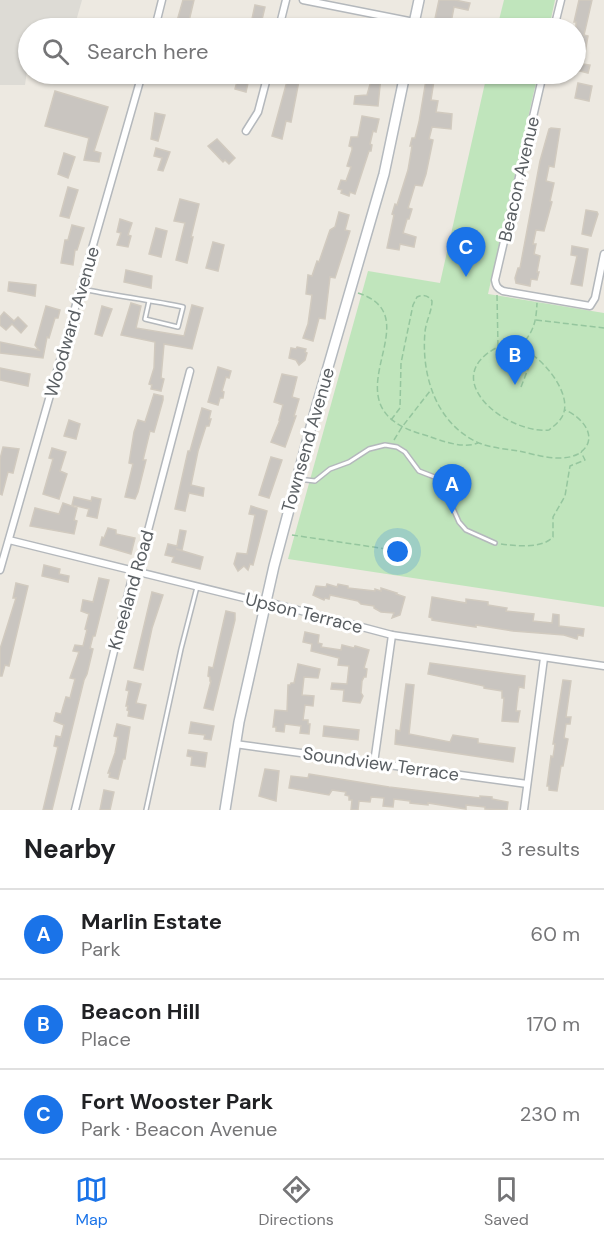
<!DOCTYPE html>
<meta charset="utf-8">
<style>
body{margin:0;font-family:"DM Sans",sans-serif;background:#f2f2f2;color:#202124}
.you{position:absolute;left:398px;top:552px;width:21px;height:21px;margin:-15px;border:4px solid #fff;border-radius:50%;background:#1a73e8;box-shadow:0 0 0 9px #1a73e833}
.badge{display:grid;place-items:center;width:39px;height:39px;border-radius:50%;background:#1a73e8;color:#fff;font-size:20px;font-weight:700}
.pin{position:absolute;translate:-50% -50px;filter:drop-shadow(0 2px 3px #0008)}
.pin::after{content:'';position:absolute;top:32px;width:21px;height:18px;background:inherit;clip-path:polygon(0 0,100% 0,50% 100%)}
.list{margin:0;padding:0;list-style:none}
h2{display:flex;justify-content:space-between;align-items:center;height:78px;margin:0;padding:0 24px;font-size:26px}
h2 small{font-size:20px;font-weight:400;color:#757577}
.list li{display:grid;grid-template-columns:39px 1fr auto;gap:18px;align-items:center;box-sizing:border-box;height:90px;padding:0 24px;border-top:2px solid #e0e0e0}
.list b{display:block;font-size:22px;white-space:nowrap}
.list p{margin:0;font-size:20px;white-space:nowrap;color:#757577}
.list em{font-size:20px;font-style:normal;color:#757577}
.icon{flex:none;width:33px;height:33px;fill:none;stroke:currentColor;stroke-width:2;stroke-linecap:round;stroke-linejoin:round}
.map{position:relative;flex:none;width:604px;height:810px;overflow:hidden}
.search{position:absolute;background:#fff;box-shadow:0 2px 4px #0004;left:18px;right:18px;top:18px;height:66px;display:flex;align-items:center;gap:15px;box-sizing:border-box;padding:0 21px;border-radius:33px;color:#757577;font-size:22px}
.sheet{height:348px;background:#fff}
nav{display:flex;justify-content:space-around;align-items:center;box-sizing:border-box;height:84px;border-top:2px solid #e0e0e0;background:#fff;font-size:16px;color:#757577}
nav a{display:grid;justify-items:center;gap:3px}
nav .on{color:#1a73e8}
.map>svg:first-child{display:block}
.industrial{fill:#dddbd5}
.green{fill:#c0e5bc}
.building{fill:#c9c5c0;stroke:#d1cabf;stroke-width:1.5}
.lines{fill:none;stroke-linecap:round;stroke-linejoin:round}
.service-casing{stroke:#b4b8bc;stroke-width:6}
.minor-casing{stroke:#b4b8bc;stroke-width:9}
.secondary-casing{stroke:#b4b9be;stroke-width:12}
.path{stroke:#95c69e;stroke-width:1.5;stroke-dasharray:6 3;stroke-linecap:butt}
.service{stroke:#fff;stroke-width:3}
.minor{stroke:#fff;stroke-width:6}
.secondary{stroke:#fff;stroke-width:9}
.labels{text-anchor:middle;stroke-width:6;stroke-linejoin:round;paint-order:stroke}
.street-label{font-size:18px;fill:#595e62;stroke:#fff}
</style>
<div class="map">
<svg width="604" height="810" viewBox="0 0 604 810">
<rect width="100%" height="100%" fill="#ede9e1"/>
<path class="industrial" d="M0,0H82L74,28H51L38,25L36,28H28V64L25,85H0Z"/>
<g class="green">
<path d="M504,0H555L549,28H497Z"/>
<path d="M487,74H538L488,294L604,313V607L288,559L368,271L440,283Z"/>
</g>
<g class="building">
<path d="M183,0H194L189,21L210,26L209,28H175Z"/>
<path d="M439,0H455L470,3L468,10L454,7L450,28H433Z"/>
<path d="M579,0H592L584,35L588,36L583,64L590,65L588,73L576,70V22H574Z"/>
<path d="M255,5L265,7L260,28H250Z"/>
<path d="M239,74H250L246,92L235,89Z"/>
<path d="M289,74H299L297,80L299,81L291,122L286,121L282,139L272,136Z"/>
<path d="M373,74L381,76L378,106L354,104L355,96L367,95Z"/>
<path d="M427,74H435L431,100L438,101L436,112L452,114L451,129L432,127L429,139L433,140L426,174L422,186L415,185L408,208L412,209L409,219H407L403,233L416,237L414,247L400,244L399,250L387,248L394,215L392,214L395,204L397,205L408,170L412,146H410L412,138H415L419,122Z"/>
<path d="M578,83L592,86L589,101L575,98Z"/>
<path d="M55,91L108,107L94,151L101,153L99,162L84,160L89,138L45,126Z"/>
<path d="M155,113L165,115L158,141L151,139Z"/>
<path d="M362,116L379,119L376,132L373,131L370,144L372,145L371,151H369L355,194L350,192L349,196L341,193L342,190L338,189L341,180L346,181L351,167L347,166L352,150V147L349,146L351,137H358Z"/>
<path d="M551,128L560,129L554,167L549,166L546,181L554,183L550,201L552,202L544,231L536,230L533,244H536L534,254L540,256L537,272H539L537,280L531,279L530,286L516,283L515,278L518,268H520L540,161L549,129Z"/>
<path d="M217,139L235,158L229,164L225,160L223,162L208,146Z"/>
<path d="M156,148L170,152L163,171L158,170L162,158L154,156Z"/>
<path d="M64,153L75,157L68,178L58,174Z"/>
<path d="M68,187L78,190L69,218L60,216Z"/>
<path d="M180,199L199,204L191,237H193L187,263L176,260L185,223L174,221Z"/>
<path d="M586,210L597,212L598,214L591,236L582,234Z"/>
<path d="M339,212L349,215L345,230L350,231L335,278L330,277L325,319L319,318L313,341L303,338L308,324L312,295L306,294L308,275L312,276L317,261L319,262L330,230L335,227Z"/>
<path d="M120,219L132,223L128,235L131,236L128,247L117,245L121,233L117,232Z"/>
<path d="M72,225L84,228L77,250H75L73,265L61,263L65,240H68Z"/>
<path d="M156,228L167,231L161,257L149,254Z"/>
<path d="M213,242L224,245L218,271L206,268Z"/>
<path d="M572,246L588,249L582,286L571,284L577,256L571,255Z"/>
<path d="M126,270L152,276L151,288L124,282Z"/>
<path d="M9,282L36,285L35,296L8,291Z"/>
<path d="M131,303L141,306L136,328L184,336L192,305L203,308L192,349L164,344L161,378L164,379L161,391L151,389L152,385L149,384L154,368L155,342L121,335Z"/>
<path d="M46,306L60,310L58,318H55L49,338L47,337L43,358L0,353V342L39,350L35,345Z"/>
<path d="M102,306L112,309L102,336L95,334Z"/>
<path d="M4,312L14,321L18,317L27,326L21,333L12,324L6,330L0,325V317Z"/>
<path d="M297,347L306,349L305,352L307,353L305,360L299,365L296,360L289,358L291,348L296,349Z"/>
<path d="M218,367L231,371L229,378L226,377L222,391L224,392L223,398H220L218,405L208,402Z"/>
<path d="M0,368L30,374L28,386L0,380Z"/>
<path d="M282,374L297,377L292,397L299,399L294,416H296L285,447L271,442L280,420H279L283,405L274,402Z"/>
<path d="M154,394L163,396V400L154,432L150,431L143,460H146L138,492L135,499L125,497L133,464L129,463L134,432L138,420L145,422Z"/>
<path d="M202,408L211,411L209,419H211L209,426H206L198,451L191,485L204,488L203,496L189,493L185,511L175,509L188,451H190Z"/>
<path d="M69,420L80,424L76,439L64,436Z"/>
<path d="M3,447L19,449L13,473L8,472L2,495L0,494V459Z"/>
<path d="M52,448L66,452L60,471L67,474L59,499L43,494L53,459L49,458Z"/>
<path d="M271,457L282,460L269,498L259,495Z"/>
<path d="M74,497L91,501L92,497L101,499L97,518L87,516L89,509L72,505Z"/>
<path d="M63,503L77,508L74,520L77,521L74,534L30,526L35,508L59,514Z"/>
<path d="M251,506L267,511L253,565L250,564L248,570L244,566L238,571L234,564L237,553L247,554L255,515L249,514Z"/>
<path d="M108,528L116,530V534L135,538L131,554L100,545L102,537L104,538Z"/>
<path d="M180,530L186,531L182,550L176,549L203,557L200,569L172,562L174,557L165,555L168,544L177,546Z"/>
<path d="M44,565L60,569L59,574L69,576L68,582L42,576Z"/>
<path d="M99,578L109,580L95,636H93L90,648L93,649L87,674L84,680L52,810H43L58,747L54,746L56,736L61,737L64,725L54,721L56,713L61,714L66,697L70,698L75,679L70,678L79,652L73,651L75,645L83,646L87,630L85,629L89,614L81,611L83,600L93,602Z"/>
<path d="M16,583L28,586L9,666L5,665L2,676H0V649L16,598H13Z"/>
<path d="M327,584L337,587L338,584L348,586V588L375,591V589L381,591V588L397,593L396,594L405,597L400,615L392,618L394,613L381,612L374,608V606L361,604L358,601L330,595L329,599L325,598L324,600L313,595L316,586L326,587Z"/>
<path d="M152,592L163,595L152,628L143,670L134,668Z"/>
<path d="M432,597L466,603V599L488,602V605L507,608L506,611L534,614L533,621L552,623L553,614L559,615V626L584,629L583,636L578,635L577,639L564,635L513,631L476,625V627L432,620V618L429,617Z"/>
<path d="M226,611L235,613V620L213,710L204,708L211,681H210V677L208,676L209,667L213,668Z"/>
<path d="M305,632L319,635L318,643L322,644L321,647L341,650L342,645L354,648L355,646L369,650L364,668L367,669L366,677H364L362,681L361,693L363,696L360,703L343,701L344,690L331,689L332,683L347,684L349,666L338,665L339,658L311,651L312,644L303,642Z"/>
<path d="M430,663L525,676L524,688L519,687L518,692L516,711H520L518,722L502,721L504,698H502V691L484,688V686L428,674Z"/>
<path d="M298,664L320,669L318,678L304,677L302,695L314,696L313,706L305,705L303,720H308V724H310L309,734L300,733L301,726L285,724L284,732L276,731V727H273L275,710L287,711L288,685H290L291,683H294Z"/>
<path d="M563,680L571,681L566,717H571L570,724H566L564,738L568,739L563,766H561L557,791L549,790V786H547L551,756L553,757L555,744H553Z"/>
<path d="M128,681L141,684L136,703L146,705L143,719L128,716L129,711L127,710L128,706H126L129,691L126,690Z"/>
<path d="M406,684L414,685L409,734L450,742L453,735L478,739V743L515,748L513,762L395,744L396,730L400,731Z"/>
<path d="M191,722L214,726L211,740L204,739L205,735L189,733Z"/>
<path d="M117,724L130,727L125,759H123L118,779L109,777L110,773H108L115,753L118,737L114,736Z"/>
<path d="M324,726L359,730L358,740L323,736Z"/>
<path d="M188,750L207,753L205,767L191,765L192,757L187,756Z"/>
<path d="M265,769L279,771L276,801L259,796Z"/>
<path d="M309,774L389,787L480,798V796L492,797V799L508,802L507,810L485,809V807L466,805V809L428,803V805L410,803V801L394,799L393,807L383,806L384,798L371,797L370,802L359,801L358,810H351L352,800H349V796L345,795L346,792L332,790L329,795L289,788L291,776L308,778Z"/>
<path d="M104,790L114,792L110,810H100Z"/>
</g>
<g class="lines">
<g class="service-casing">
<g id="service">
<path d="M82,289C116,296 150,300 183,307L178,327L145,319L149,301"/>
<path d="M298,479L315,481L330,469L349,462L369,449L385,445L397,447L405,452L419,471L437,478L443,486L459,522L466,530L495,543"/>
<path d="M146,810L181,649L197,587"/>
</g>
</g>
<g class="minor-casing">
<g id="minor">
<path d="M303,0L414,22"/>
<path d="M155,28L162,0"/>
<path d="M279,28L286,0"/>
<path d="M554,28L561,0"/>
<path d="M543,74L495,280C496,286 497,288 503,291L590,306L595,298L604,254"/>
<path d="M246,131L258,112L268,74"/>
<path d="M9,540L256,601L275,604L392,635L604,666"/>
<path d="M0,570L142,74"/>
<path d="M235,744L527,784"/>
<path d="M374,763L392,635"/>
<path d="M75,810L131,582L140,561L190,371"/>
<path d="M524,810L544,658"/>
</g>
</g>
<g class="secondary-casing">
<g id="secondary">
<path d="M413,28L419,0"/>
<path d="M225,810L239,722L274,566L315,412L384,174L405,74"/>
</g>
</g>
<g class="path">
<path d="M358,293C424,314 350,381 390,418C401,428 414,432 428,436C442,441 463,449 478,443"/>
<path d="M497,295L498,347"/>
<path d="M536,320L604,328"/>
<path d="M498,347C506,347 515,346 522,349C541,356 570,390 564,412C562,420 555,425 549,430C506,434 436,378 498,347Z"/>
<path d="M520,348C533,331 536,325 537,303"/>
<path d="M521,387L533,356"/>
<path d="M391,420L400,408L401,363L413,305L417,297C423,294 428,295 432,301C432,311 426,321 425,332C421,375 436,424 479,443C492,448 506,449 519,451C537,455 561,463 578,454C601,440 583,417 565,410"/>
<path d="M394,440L402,427L430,391"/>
<path d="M292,535L407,552"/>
<path d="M501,544C516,546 542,549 553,537V517L565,496L570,466L585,460L581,452"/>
</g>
<use href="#service" class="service"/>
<use href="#minor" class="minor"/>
<use href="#secondary" class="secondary"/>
</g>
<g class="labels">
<g class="street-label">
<text transform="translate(519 179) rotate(-77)" y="6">Beacon Avenue</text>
<text transform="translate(72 322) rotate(-74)" y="6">Woodward Avenue</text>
<text transform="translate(308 440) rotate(-74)" y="6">Townsend Avenue</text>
<text transform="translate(131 590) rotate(-74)" y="6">Kneeland Road</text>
<text transform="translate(304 613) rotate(14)" y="6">Upson Terrace</text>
<text transform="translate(381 764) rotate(8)" y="6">Soundview Terrace</text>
</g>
</g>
</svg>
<div class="you"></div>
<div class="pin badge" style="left:452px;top:514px">A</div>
<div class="pin badge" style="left:515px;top:385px">B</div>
<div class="pin badge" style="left:466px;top:277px">C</div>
<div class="search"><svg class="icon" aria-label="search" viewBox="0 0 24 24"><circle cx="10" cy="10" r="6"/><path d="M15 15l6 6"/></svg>Search here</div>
</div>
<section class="sheet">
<h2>Nearby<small>3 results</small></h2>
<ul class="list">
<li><span class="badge">A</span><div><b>Marlin Estate</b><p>Park</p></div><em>60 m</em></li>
<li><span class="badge">B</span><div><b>Beacon Hill</b><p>Place</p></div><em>170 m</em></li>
<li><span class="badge">C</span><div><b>Fort Wooster Park</b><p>Park · Beacon Avenue</p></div><em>230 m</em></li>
</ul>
</section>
<nav>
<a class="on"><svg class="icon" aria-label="map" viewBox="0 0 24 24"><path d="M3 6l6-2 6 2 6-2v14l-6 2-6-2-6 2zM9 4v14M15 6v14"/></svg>Map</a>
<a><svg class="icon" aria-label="directions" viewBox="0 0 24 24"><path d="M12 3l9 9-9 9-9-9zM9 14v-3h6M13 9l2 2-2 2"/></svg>Directions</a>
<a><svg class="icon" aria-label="saved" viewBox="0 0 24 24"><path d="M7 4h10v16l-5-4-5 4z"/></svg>Saved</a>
</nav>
